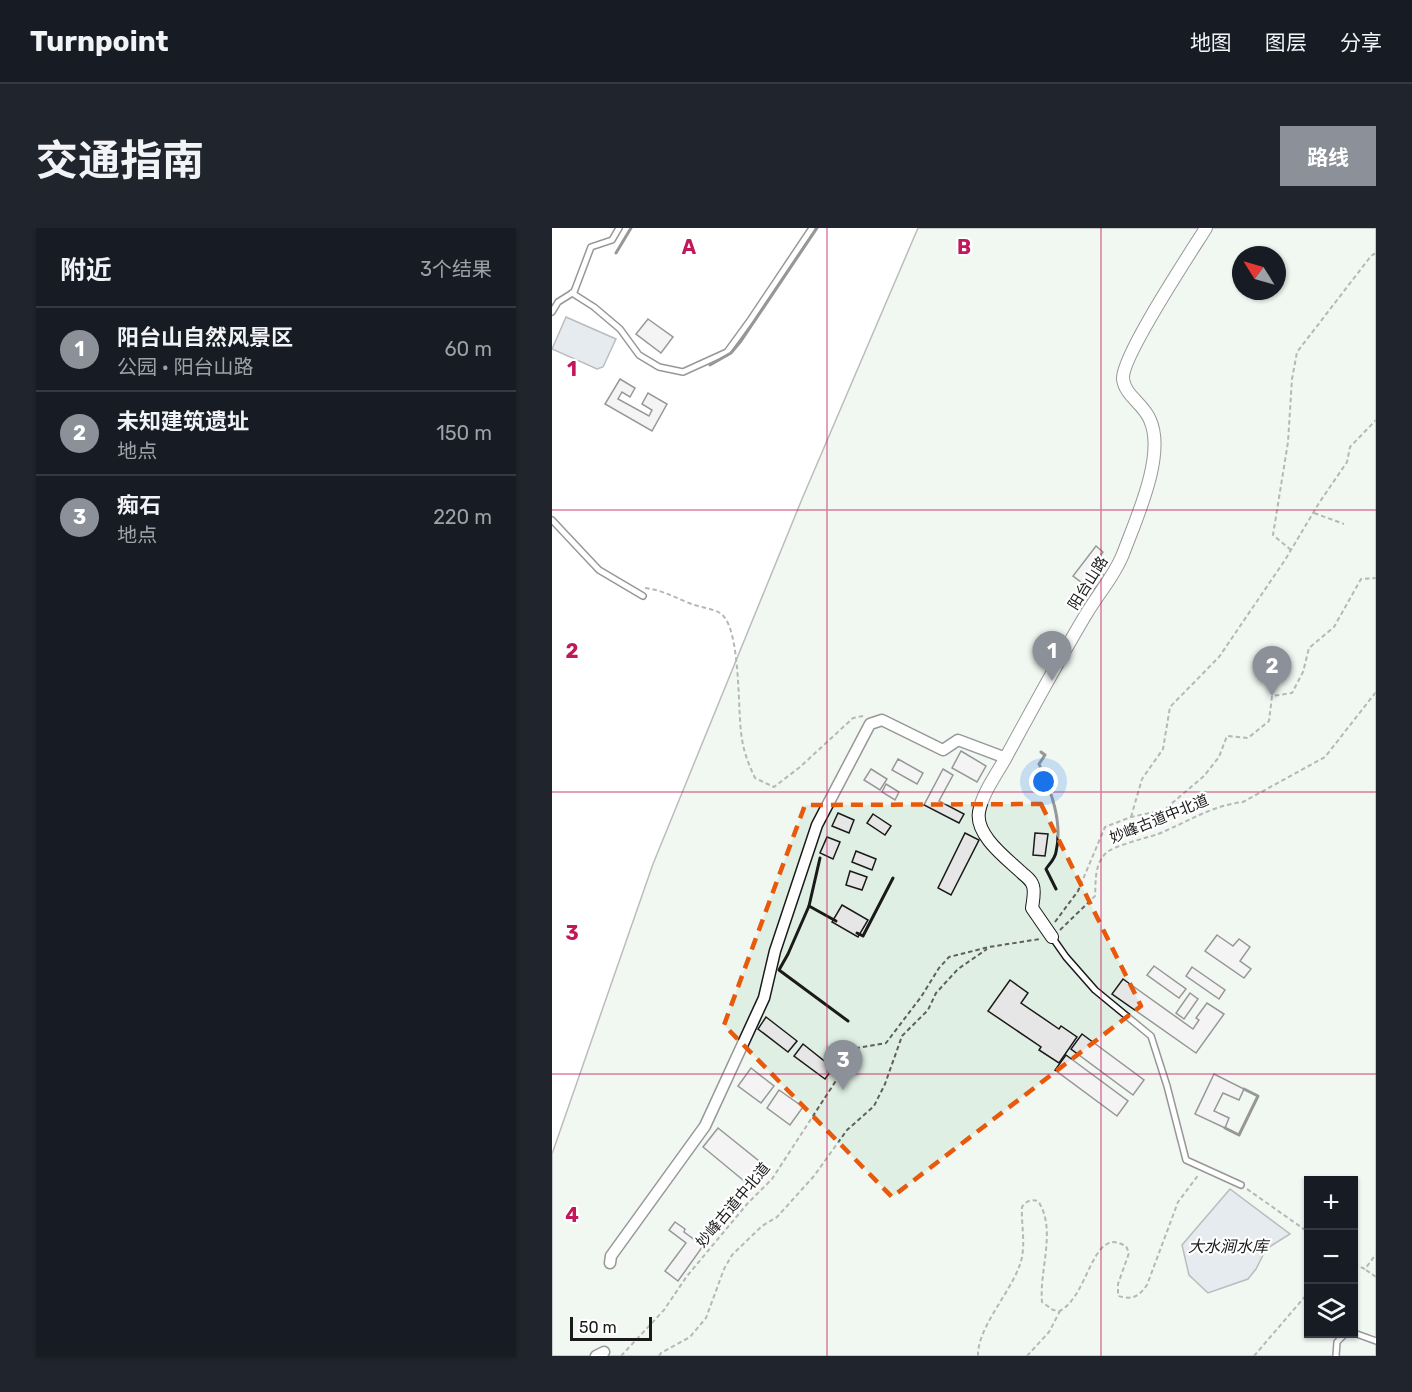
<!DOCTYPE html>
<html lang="zh">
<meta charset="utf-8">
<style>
body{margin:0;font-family:Rubik,"Noto Sans SC",sans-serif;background:#20242c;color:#f1f3f6}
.controls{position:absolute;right:18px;bottom:18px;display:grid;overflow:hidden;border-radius:0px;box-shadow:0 2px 4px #0004}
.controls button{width:54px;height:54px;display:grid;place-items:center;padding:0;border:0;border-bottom:2px solid #363941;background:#171b24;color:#f1f3f6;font:30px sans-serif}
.compass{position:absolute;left:680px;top:18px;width:54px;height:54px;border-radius:50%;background:#171b24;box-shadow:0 2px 4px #0004;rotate:307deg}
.scale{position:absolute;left:18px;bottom:15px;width:82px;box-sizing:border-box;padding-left:6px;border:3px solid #1a1a1a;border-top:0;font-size:16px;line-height:21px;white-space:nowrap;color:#1a1a1a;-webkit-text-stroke:4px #fff;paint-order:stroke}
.you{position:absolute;left:492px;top:554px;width:21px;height:21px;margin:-15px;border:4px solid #fff;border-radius:50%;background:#1a73e8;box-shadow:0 0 0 9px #1a73e833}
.badge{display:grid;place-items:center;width:39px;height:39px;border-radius:50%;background:#8c9099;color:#fff;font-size:20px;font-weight:700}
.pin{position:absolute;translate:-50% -50px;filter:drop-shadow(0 2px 3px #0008)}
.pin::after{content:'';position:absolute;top:32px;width:21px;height:18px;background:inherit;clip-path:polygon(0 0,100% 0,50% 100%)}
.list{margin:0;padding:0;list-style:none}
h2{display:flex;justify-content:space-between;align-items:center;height:78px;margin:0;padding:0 24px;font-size:26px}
h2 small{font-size:20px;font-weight:400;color:#9ea1a6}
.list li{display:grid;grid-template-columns:39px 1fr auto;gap:18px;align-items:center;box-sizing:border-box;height:84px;padding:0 24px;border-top:2px solid #363941}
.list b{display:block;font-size:22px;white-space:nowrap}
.list p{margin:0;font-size:20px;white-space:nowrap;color:#9ea1a6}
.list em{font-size:20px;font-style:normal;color:#9ea1a6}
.icon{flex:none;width:33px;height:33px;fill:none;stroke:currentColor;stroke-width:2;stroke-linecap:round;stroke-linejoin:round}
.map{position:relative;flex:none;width:824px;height:1128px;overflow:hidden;border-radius:0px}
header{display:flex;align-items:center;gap:36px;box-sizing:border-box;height:84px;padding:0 30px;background:#171b24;border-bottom:2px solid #363941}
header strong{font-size:28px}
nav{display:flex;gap:33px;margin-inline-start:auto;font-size:21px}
.intro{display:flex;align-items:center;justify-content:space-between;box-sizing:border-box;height:144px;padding:0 36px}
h1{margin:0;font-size:42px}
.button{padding:15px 27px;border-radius:0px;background:#8c9099;color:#fff;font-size:21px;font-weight:700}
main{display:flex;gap:36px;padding:0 36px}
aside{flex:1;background:#171b24;border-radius:0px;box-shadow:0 2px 4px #0004}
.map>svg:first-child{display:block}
.green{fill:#e0efe3;stroke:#6a6a6a;stroke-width:1.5;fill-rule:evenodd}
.water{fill:#c6d2dc;stroke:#6a6a6a;stroke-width:1.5}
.building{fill:#e6e6e6;stroke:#1a1a1a;stroke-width:1.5}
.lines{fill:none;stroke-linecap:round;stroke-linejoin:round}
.service-casing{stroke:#1a1a1a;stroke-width:8}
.minor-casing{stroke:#1a1a1a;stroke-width:13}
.tertiary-casing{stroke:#1a1a1a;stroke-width:14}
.path{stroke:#5f5f5f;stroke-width:2;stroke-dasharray:4.5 3;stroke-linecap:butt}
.service{stroke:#fff;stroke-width:5}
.minor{stroke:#fff;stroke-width:10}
.tertiary{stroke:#fff;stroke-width:12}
.wall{stroke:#1a1a1a;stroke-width:3}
.marked{fill:none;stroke:#e8590c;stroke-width:4.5;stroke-dasharray:12 8;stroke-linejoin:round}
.grid{fill:none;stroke:#c2185b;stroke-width:1.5;stroke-opacity:0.55}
.labels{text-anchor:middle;stroke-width:4.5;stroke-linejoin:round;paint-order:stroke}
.street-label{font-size:15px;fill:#1a1a1a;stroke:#fff}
.water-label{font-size:16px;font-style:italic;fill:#1a1a1a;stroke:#fff}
.grid-label{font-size:20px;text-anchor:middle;font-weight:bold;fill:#c2185b;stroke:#fff;stroke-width:4.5;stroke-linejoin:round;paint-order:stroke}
</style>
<header>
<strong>Turnpoint</strong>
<nav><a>地图</a><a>图层</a><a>分享</a></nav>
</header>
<div class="intro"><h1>交通指南</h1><a class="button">路线</a></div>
<main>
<aside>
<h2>附近<small>3个结果</small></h2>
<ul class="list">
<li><span class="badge">1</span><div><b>阳台山自然风景区</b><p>公园 · 阳台山路</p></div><em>60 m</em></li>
<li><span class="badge">2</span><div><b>未知建筑遗址</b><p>地点</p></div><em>150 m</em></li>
<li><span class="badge">3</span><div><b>痴石</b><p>地点</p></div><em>220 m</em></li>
</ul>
</aside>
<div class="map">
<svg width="824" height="1128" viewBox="0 0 824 1128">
<rect width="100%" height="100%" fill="#fff"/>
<path class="green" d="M366,0H824V1128H0V926L101,636L250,271ZM689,27H725V63H689ZM756,952H802V1106H756Z"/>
<g class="water">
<path d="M14,89L64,111L51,139L45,141L0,121Z"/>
<path d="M678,961L738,1006L714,1021L704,1041L696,1051L656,1065L637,1047L630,1017Z"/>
</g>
<g class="building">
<path d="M96,91L121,109L109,125L84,106Z"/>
<path d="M68,151L83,160L78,169L70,164L66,171L97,188L100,182L90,176L96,165L115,176L100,203L53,176Z"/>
<path d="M544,318L551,324L540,339L553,348L541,363L521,348Z"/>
<path d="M409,523L434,538L425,554L400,540Z"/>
<path d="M346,531L371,545L365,556L340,542Z"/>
<path d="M319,541L335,551L328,562L312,552Z"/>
<path d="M391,541L401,547L387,573L412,586L407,595L372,577Z"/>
<path d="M334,556L347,564L343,572L330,564Z"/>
<path d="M286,585L302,592L297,605L280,598Z"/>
<path d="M321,586L339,598L333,607L315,595Z"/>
<path d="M413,605L427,612L399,667L386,660Z"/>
<path d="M483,605L496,606L493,628L481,627Z"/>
<path d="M275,609L288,614L281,631L268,625Z"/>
<path d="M304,623L324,631L320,642L300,634Z"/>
<path d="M298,643L315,649L310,662L294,657Z"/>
<path d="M290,677L316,692L306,709L280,694Z"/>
<path d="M665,707L681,718L687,711L698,719L688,733L699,741L692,750L653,723Z"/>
<path d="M602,738L634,761L627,770L595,747Z"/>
<path d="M640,739L673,762L667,771L634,748Z"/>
<path d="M571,751L641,801L647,792L644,790L655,775L672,786L644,825L560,766Z"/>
<path d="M458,752L476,765L469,775L507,801L509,798L525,809L507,835L487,822L489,819L436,783Z"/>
<path d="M638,765L646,771L632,791L624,785Z"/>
<path d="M214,789L245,813L236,824L206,801Z"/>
<path d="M530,806L592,852L581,867L519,821Z"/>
<path d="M251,816L281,840L273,851L242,828Z"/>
<path d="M514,827L576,873L565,888L503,842Z"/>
<path d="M199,840L222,858L209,875L186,858Z"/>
<path d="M662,846L692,861L687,872L671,865L662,883L677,890L673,900L643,886Z"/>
<path d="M227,862L251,879L238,897L215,880Z"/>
<path d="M166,900L212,937L197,957L151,919Z"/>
<path d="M123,994L133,1001L132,1004L151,1018L126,1053L113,1043L134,1015L117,1002Z"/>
</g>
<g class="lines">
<g class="service-casing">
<g id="service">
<path d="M20,65L42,79L68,101L87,127L107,139L131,144L175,124L199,91L260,0"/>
<path d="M0,84L6,74L22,64L39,19L60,12L67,0"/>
<path d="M0,292L47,342L91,368"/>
<path d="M500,709L514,729L543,762L599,808L615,858L634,932L689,957"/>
<path d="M802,1105L824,1113"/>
<path d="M784,1128L785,1114L793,1106"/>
</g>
</g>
<g class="minor-casing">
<g id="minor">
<path d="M58,1035L59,1028L153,898L212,770L223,723L265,597L318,496L330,492L391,522L406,512L454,530"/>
<path d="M44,1128L52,1124"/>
</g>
</g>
<g class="tertiary-casing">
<path id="tertiary" d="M500,709L480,680C481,673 483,664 481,658C479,651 474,649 469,644C454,630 423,607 427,584C430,566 444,547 453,531C479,483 505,435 533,388C545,367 562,349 571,326C584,291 614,227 598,192C592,176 573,168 571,151C569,129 639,24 654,0"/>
</g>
<g class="path">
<path d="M762,285L792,296"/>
<path d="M739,322L721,307L736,214L740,151L745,124L819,28L824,25"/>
<path d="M93,360C110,362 122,369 137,375C146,379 159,380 168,385C190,399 185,486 190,511C192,525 197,537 203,550L222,559L248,539L301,490L311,488"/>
<path d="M579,589L590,551L611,521L618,479L667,429L733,332L767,275L795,234L798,219L824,192"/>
<path d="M503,694L526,663L553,599L579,589L612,582L652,548L667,529L675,508L696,510L717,493L720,468L740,465L751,444L757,420L782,399L809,351L824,350"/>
<path d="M508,702L543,668C544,653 542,637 554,625C561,618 594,610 606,606C636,594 658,578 691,574L773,529L824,464"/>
<path d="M695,961L756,1004"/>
<path d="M802,1036L813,1041L824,1026"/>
<path d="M814,1042L824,1049"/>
<path d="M69,1128L112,1082L135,1048L196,975L220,951L287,848L299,821L334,815L369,769L387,740L397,729L437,719L488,711"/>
<path d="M107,1128L109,1125L138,1109L154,1090L172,1041L180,1027L210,998L225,989L262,948L295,902L322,878L333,856L350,808L376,782L384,765L406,741L435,721"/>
<path d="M426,1128C425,1101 457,1066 467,1039C475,1020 469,999 470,979C474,973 479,971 486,973C505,1001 487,1042 490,1074L501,1082L508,1083C532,1069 537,1026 555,1016C562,1012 567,1015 574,1018L577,1025L566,1056V1068C581,1072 586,1069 595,1057L626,974L647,946"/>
<path d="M475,1128L497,1104L508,1083"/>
<path d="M702,1128L756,1065"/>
</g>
<use href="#service" class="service"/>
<use href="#minor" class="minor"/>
<use href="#tertiary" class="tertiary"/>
<g class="wall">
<path d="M64,25L79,0"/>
<path d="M158,137L179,125L189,113L265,0"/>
<path d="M489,524L493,527L487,536C499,563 511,594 504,624C503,631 498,635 494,641L504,661"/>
<path d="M268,630L257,678L284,693"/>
<path d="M257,678L236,726L227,742L296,793"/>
<path d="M305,705L311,708L341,650"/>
<path d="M673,900L687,907L706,868L692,861"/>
</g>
</g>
<path d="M0 0H824V1128H0ZM489,576L589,778L340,969L172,797L253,577Z" fill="#fff" fill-opacity=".55" fill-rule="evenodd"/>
<path class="marked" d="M489,576L589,778L340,969L172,797L253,577Z"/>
<path class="grid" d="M275,0V1128M549,0V1128M0,282H824M0,564H824M0,846H824"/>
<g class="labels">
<g class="street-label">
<text transform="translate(536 355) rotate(-58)" y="5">阳台山路</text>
<text transform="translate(607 591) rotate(-22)" y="5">妙峰古道中北道</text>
<text transform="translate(181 977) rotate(-50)" y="5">妙峰古道中北道</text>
</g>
<g class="water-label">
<text x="676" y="1024">大水涧水库</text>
</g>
</g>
<g class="grid-label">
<text x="137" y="26">A</text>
<text x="412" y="26">B</text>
<text x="20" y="148">1</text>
<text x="20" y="430">2</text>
<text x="20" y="712">3</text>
<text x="20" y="994">4</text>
</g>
</svg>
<div class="controls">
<button>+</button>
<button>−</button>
<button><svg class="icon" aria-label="layers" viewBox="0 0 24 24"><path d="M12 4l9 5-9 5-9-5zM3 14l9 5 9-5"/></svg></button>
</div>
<svg class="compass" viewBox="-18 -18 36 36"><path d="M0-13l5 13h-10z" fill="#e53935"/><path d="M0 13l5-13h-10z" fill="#9ea1a6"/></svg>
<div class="scale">50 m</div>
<div class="you"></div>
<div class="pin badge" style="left:500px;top:453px">1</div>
<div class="pin badge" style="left:720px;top:468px">2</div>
<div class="pin badge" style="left:291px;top:862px">3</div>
</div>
</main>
